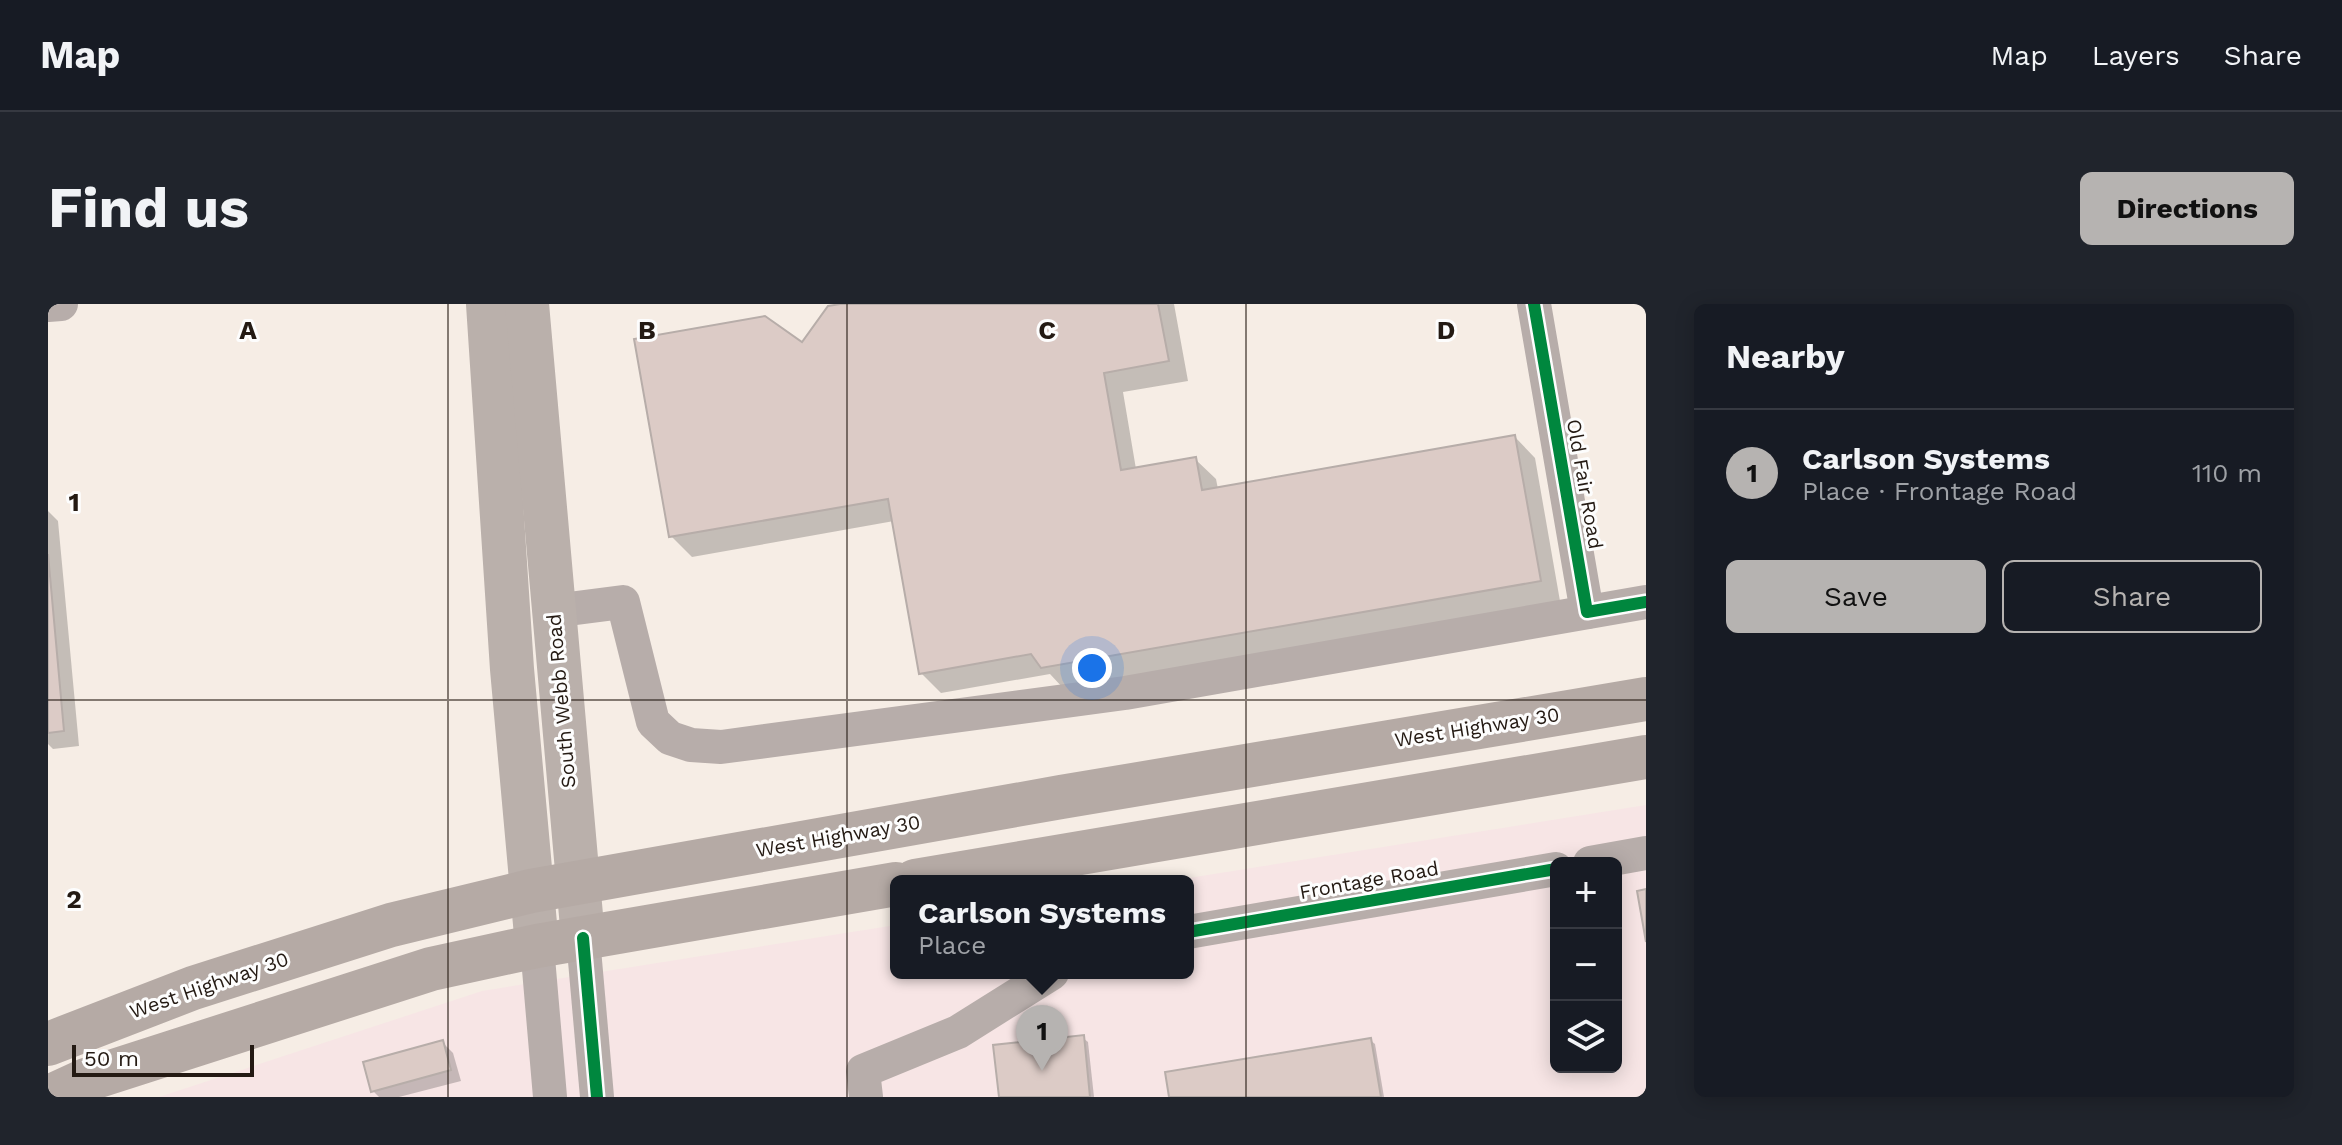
<!DOCTYPE html>
<meta charset="utf-8">
<style>
body{margin:0;font-family:"Work Sans",sans-serif;background:#20242c;color:#f1f3f6}
.controls{position:absolute;right:24px;bottom:24px;display:grid;overflow:hidden;border-radius:12px;box-shadow:0 4px 20px #0003}
.controls button{width:72px;height:72px;display:grid;place-items:center;padding:0;border:0;border-bottom:2px solid #363941;background:#171b24;color:#f1f3f6;font:40px sans-serif}
.scale{position:absolute;left:24px;bottom:20px;width:182px;box-sizing:border-box;padding-left:8px;border:4px solid #241a13;border-top:0;font-size:22px;line-height:28px;white-space:nowrap;color:#241a13;-webkit-text-stroke:6px #fdfdfd;paint-order:stroke}
.you{position:absolute;left:1044px;top:364px;width:28px;height:28px;margin:-20px;border:6px solid #fff;border-radius:50%;background:#1a73e8;box-shadow:0 0 0 12px #1a73e833}
.badge{display:grid;place-items:center;width:52px;height:52px;border-radius:50%;background:#b6b3b1;color:#111;font-size:26px;font-weight:700}
.pin{position:absolute;translate:-50% -66px;filter:drop-shadow(0 2px 4px #0008)}
.pin::after{content:'';position:absolute;top:42px;width:28px;height:24px;background:inherit;clip-path:polygon(0 0,100% 0,50% 100%)}
.popup{position:absolute;left:842px;top:571px;width:304px;height:104px;box-sizing:border-box;display:grid;place-content:center;border-radius:12px;background:#171b24;filter:drop-shadow(0 2px 6px #0005);font-size:26px;white-space:nowrap;color:#9ea1a6}
.popup b{font-size:30px;color:#f1f3f6}
.popup::after{content:'';position:absolute;left:50%;top:100%;margin-left:-16px;border:16px solid transparent;border-top-color:#171b24}
.list{margin:0;padding:0;list-style:none}
h2{display:flex;justify-content:space-between;align-items:center;height:104px;margin:0;padding:0 32px;font-size:34px}
h2 small{font-size:26px;font-weight:400;color:#9ea1a6}
.list li{display:grid;grid-template-columns:52px 1fr auto;gap:24px;align-items:center;box-sizing:border-box;height:128px;padding:0 32px;border-top:2px solid #363941}
.list b{display:block;font-size:30px;white-space:nowrap}
.list p{margin:0;font-size:26px;white-space:nowrap;color:#9ea1a6}
.list em{font-size:26px;font-style:normal;color:#9ea1a6}
.actions{display:flex;gap:16px;padding:24px 32px}
.actions a{flex:1;padding:18px 0;border:2px solid #b6b3b1;border-radius:12px;text-align:center;font-size:28px;color:#b6b3b1}
.actions .main{background:#b6b3b1;color:#111}
.icon{flex:none;width:44px;height:44px;fill:none;stroke:currentColor;stroke-width:2;stroke-linecap:round;stroke-linejoin:round}
.map{position:relative;flex:none;width:1598px;height:793px;overflow:hidden;border-radius:12px}
header{display:flex;align-items:center;gap:48px;box-sizing:border-box;height:112px;padding:0 40px;background:#171b24;border-bottom:2px solid #363941}
header strong{font-size:38px}
nav{display:flex;gap:44px;margin-inline-start:auto;font-size:28px}
.intro{display:flex;align-items:center;justify-content:space-between;box-sizing:border-box;height:192px;padding:0 48px}
h1{margin:0;font-size:56px}
.button{padding:20px 36px;border-radius:12px;background:#b6b3b1;color:#111;font-size:28px;font-weight:700}
main{display:flex;gap:48px;padding:0 48px}
aside{flex:1;background:#171b24;border-radius:12px;box-shadow:0 4px 20px #0003}
.map>svg:first-child{display:block}
.industrial{fill:#f7e5e5;fill-rule:evenodd}
.shadow{fill:#0003}
.building{fill:#dccbc6;stroke:#b7ada9;stroke-width:2}
.lines{fill:none;stroke-linecap:round;stroke-linejoin:round}
.minor{stroke:#b7adaa;stroke-width:34}
.major{stroke:#bab0ab;stroke-width:44}
.highway{stroke:#b5aaa5;stroke-width:44}
.cycleway-casing{stroke:#fdfdfd;stroke-width:17}
.cycleway{stroke:#00873e;stroke-width:12}
.grid{fill:none;stroke:#241a13;stroke-width:2;stroke-opacity:0.55}
.labels{text-anchor:middle;stroke-width:6;stroke-linejoin:round;paint-order:stroke}
.street-label{font-size:20px;fill:#241a13;stroke:#fdfdfd}
.grid-label{font-size:26px;text-anchor:middle;font-weight:bold;fill:#241a13;stroke:#fdfdfd;stroke-width:6;stroke-linejoin:round;paint-order:stroke}
</style>
<header>
<strong>Map</strong>
<nav><a>Map</a><a>Layers</a><a>Share</a></nav>
</header>
<div class="intro"><h1>Find us</h1><a class="button">Directions</a></div>
<main>
<div class="map">
<svg width="1598" height="793" viewBox="0 0 1598 793">
<rect width="100%" height="100%" fill="#f6ede5"/>
<path class="industrial" d="M1598,501V793H111L434,687L848,621V669H1140V577H1122ZM1508,559H1568V763H1508Z"/>
<g class="shadow">
<path d="M804,0H1126L1140,77L1075,88L1088,165L1147,155L1168,175L1170,185L1467,133L1487,154L1512,297L1015,384L1002,370L893,389L873,369L846,217L644,253L623,232L755,41Z"/>
<path d="M0,207L10,217L31,442L5,445L0,440Z"/>
<path d="M1035,734L1040,738L1046,793H953Z"/>
<path d="M1322,736L1327,740L1336,793H1123Z"/>
<path d="M394,738L405,749L413,777L351,793H331L325,787Z"/>
</g>
<g class="building">
<path d="M792,0H1110L1121,57L1056,69L1073,166L1148,153L1154,186L1467,131L1493,277L993,364L983,350L871,370L840,195L621,233L586,35L717,12L754,38L780,2Z"/>
<path d="M0,250L16,427L0,429Z"/>
<path d="M1598,585V638L1589,587Z"/>
<path d="M1036,731L1042,793H951L945,741Z"/>
<path d="M1323,734L1333,793H1121L1117,768Z"/>
<path d="M395,736L403,766L323,788L315,758Z"/>
</g>
<g class="lines">
<g class="minor">
<path d="M1486,0L1539,308"/>
<path d="M0,1L13,0"/>
<path d="M505,307L575,298L605,418L622,434L643,441L673,443L1077,389L1598,298"/>
<path d="M1542,559L1598,549"/>
<path d="M1140,628L1508,565"/>
<path d="M535,634L549,793"/>
<path d="M489,642L502,793"/>
<path d="M818,793L815,767L910,728L1004,669"/>
</g>
<g class="major">
<path d="M440,0L464,365L489,642"/>
<path d="M479,0L535,634"/>
</g>
<g class="highway">
<path d="M867,577L1598,453"/>
<path d="M0,740L145,684L343,621L483,587L1013,493L1598,395"/>
<path d="M1,793L38,776L383,665L489,642L848,580"/>
</g>
<g class="cycleway-casing">
<g id="cycleway">
<path d="M1486,0L1539,308L1598,298"/>
<path d="M1140,628L1508,565"/>
<path d="M535,634L549,793"/>
</g>
</g>
<use href="#cycleway" class="cycleway"/>
</g>
<path class="grid" d="M400,0V793M799,0V793M1198,0V793M0,396H1598"/>
<g class="labels">
<g class="street-label">
<text transform="translate(1537 180) rotate(80)" y="7">Old Fair Road</text>
<text transform="translate(513 397) rotate(-95)" y="7">South Webb Road</text>
<text transform="translate(1429 423) rotate(-9)" y="7">West Highway 30</text>
<text transform="translate(790 532) rotate(-10)" y="7">West Highway 30</text>
<text transform="translate(1321 576) rotate(-10)" y="7">Frontage Road</text>
<text transform="translate(161 681) rotate(-19)" y="7">West Highway 30</text>
</g>
</g>
<g class="grid-label">
<text x="200" y="35">A</text>
<text x="599" y="35">B</text>
<text x="999" y="35">C</text>
<text x="1398" y="35">D</text>
<text x="26" y="207">1</text>
<text x="26" y="604">2</text>
</g>
</svg>
<div class="controls">
<button>+</button>
<button>−</button>
<button><svg class="icon" aria-label="layers" viewBox="0 0 24 24"><path d="M12 4l9 5-9 5-9-5zM3 14l9 5 9-5"/></svg></button>
</div>
<div class="scale">50 m</div>
<div class="you"></div>
<div class="pin badge" style="left:994px;top:767px">1</div>
<div class="popup"><b>Carlson Systems</b>Place</div>
</div>
<aside>
<h2>Nearby<small></small></h2>
<ul class="list">
<li><span class="badge">1</span><div><b>Carlson Systems</b><p>Place · Frontage Road</p></div><em>110 m</em></li>
</ul>
<div class="actions"><a class="main">Save</a><a>Share</a></div>
</aside>
</main>
